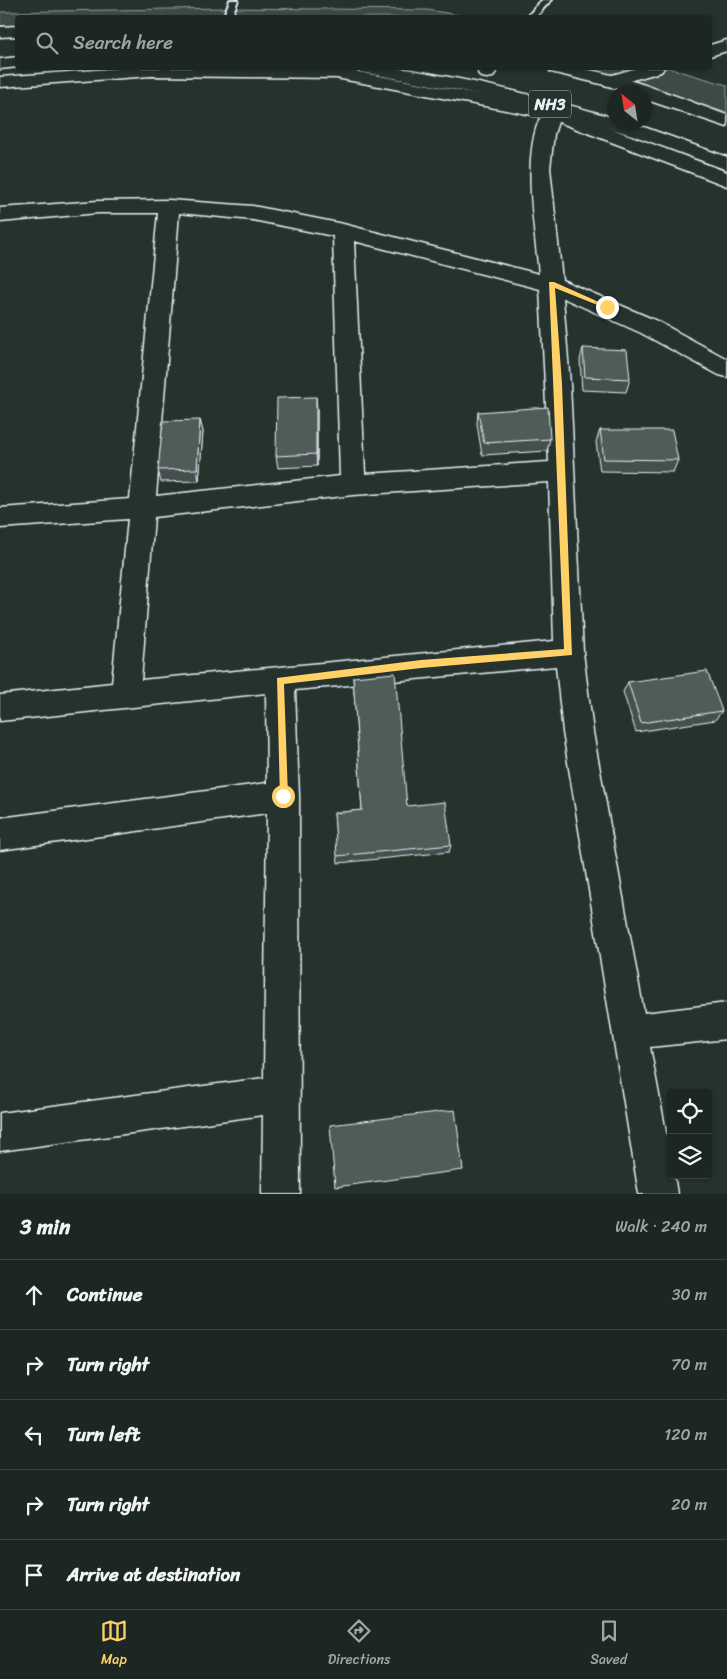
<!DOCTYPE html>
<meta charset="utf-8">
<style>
body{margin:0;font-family:Sriracha,sans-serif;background:#252e2a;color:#f1f3f6}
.controls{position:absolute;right:15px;bottom:15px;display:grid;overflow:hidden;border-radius:5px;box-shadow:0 1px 4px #0004}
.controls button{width:45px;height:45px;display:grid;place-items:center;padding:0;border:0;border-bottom:1px solid #3a4340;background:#1c2622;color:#f1f3f6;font:25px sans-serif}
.compass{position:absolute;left:607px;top:85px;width:45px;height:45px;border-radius:50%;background:#1c2622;box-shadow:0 1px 4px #0004;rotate:330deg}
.stop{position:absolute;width:15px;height:15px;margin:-11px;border:4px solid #ffd166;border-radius:50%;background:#fff}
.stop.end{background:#ffd166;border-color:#fff;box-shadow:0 1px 5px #0008}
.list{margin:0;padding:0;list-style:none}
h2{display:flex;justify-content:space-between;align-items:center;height:65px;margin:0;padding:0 20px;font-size:21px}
h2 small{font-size:16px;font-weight:400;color:#a0a5a5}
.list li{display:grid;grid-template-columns:32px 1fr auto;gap:15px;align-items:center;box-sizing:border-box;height:70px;padding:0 20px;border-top:1px solid #3a4340}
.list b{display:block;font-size:19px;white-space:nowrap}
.list em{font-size:16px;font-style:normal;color:#a0a5a5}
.icon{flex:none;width:28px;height:28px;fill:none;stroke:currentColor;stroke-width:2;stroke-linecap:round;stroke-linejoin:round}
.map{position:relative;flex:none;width:727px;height:1194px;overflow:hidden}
.search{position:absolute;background:#1c2622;box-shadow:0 1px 4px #0004;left:15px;right:15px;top:15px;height:55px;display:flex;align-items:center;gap:12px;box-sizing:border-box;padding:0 18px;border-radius:5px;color:#a0a5a5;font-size:19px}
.sheet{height:415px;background:#1c2622}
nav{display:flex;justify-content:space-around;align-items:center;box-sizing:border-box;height:70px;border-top:1px solid #3a4340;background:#1c2622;font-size:14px;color:#a0a5a5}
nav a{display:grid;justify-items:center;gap:2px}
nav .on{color:#ffd166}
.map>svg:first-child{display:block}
.green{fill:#3e4b47;stroke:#939ea0}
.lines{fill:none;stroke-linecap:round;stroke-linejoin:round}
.service-casing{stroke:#e8f1f8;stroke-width:4}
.minor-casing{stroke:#e8f1f8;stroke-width:3}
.tertiary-casing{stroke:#e8f1f8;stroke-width:3}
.trunk-casing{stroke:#e8f1f8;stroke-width:3}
.service{fill:#26332d;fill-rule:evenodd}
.minor{fill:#26332d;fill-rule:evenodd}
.tertiary{fill:#26332d;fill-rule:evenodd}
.trunk{fill:#26332d;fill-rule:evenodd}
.wall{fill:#454f4d;stroke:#e8f1f8}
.shaded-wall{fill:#38403e;stroke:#e8f1f8}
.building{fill:#505c59;stroke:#e8f1f8}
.route{fill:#ffd166}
.labels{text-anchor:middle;stroke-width:4;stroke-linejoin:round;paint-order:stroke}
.shield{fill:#26332d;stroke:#aeb8bb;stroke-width:1}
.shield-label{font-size:16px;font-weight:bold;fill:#e8f1f8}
</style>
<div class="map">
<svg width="727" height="1194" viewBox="0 0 727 1194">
<rect width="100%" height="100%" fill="#26332d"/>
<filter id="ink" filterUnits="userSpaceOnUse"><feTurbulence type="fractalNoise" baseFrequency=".02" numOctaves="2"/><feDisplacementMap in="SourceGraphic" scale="10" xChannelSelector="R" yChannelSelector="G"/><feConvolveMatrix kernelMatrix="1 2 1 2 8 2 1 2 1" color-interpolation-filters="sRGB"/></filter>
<g filter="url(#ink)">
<g class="green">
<path d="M225,8L427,10L471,17L18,18L17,25L0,26V12Z"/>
<path d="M588,68H668L727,85V113Z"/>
</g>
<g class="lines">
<g class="service-casing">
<g id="service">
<path d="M230,0H238L231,18H223Z"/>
<path d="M542,0H551L535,18H526Z"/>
</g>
</g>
<g class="minor-casing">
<g id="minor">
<path d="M727,40V51L710,56V45Z"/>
<path d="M480,68H498L493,77L487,78L481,77L478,73Z"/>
<path d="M637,68H664L661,72L611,86L605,85L602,81L605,77Z"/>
<path d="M552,107L559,109L561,113L554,134L550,168L562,280L657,321L727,359V377L719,375L641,333L563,298L570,384L583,652L593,732L644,1013L727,1003V1039L650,1047L671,1159V1175H674L677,1194H639L563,732L556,666L295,690L299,796L300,1194H262L263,1115L0,1151V1113L264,1078L267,813L0,850V818L267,783L266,693L0,721V695L112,683L128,519L0,528V508L130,499L158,213H98L0,222V208L98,201L169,200L253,206L343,224L539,274C535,229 519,147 545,109ZM179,213L253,220L333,236L340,476L156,496ZM354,241L540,289L549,462L365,474ZM549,482L554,641L141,680L154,517L353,495Z"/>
</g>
</g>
<g class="tertiary-casing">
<g id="tertiary">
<path d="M18,26V36L0,37V27Z"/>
<path d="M124,68H336L559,109L727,172V186L548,118L336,78L151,76L0,87V77Z"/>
<path d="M548,68C596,61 679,98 727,115V127L644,99V92H627L605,85L551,72Z"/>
</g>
</g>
<g class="trunk-casing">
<g id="trunk">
<path d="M18,57V67L0,69V59Z"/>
<path d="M357,68C386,64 416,71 444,76C497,86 549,99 601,114L614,118V122H630L727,157V170L632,135L544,109L458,90L366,73L360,72Z"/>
</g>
</g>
<use href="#service" class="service"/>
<use href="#minor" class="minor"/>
<use href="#tertiary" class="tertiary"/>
<use href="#trunk" class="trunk"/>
</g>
<g class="wall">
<path d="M583,348L630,379L626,392L582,390L580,360Z"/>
<path d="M317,409V466L278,468L276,456Z"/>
<path d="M478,412L550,439L547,451L482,455L477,424Z"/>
<path d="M200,420L203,432L199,481L161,482L158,470Z"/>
<path d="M600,430L678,460L673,472L600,471L596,442Z"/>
<path d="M353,677L407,806L451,845L449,852L338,863L334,813L362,810Z"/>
<path d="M628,682L722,711L715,720L636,732L623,692Z"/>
</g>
<g class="shaded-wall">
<path d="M316,397L317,409V466L316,454Z"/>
<path d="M200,420L203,432L199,481L197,469Z"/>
</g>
<g class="building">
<path d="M583,348L627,350L630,379L585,377Z"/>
<path d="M316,397V454L276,456L277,398Z"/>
<path d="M548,407L550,439L484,443L478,412Z"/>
<path d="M200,420L197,469L158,470L163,421Z"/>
<path d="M600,430H672L678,460L604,459Z"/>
<path d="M707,671L722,711L641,723L628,682Z"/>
<path d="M395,673L407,806L445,802L451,845L337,856L334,813L362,810L353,677Z"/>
<path d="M455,1110L463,1170L335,1187L330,1125Z"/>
</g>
</g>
<path class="route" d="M549,282H554L610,307L605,308L555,288L562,384L572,655L421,668L284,684L288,796L283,801L280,799L277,678L421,660L564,649Z"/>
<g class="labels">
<rect class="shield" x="529" y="90.5" width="42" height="27" rx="4"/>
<g class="shield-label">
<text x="550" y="110">NH3</text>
</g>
</g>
</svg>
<div class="controls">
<button><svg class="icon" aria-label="locate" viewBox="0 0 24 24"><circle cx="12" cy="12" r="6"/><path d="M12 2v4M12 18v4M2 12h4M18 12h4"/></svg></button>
<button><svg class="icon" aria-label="layers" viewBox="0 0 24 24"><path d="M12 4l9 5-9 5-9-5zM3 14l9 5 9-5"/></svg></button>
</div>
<svg class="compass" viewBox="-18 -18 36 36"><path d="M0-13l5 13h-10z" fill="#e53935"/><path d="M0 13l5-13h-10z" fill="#a0a5a5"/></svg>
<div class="stop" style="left:283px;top:796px"></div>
<div class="stop end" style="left:607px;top:307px"></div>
<div class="search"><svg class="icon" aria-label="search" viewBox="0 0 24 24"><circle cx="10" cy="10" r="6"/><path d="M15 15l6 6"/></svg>Search here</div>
</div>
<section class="sheet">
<h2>3 min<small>Walk · 240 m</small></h2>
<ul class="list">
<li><svg class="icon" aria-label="ahead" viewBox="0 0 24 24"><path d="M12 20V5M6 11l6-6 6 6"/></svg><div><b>Continue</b></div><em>30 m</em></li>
<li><svg class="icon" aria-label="right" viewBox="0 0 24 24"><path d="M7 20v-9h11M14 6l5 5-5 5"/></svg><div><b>Turn right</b></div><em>70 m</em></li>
<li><svg class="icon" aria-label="left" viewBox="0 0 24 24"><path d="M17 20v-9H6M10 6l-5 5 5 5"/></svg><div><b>Turn left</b></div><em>120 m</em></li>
<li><svg class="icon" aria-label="right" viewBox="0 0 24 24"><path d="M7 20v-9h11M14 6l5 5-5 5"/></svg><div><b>Turn right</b></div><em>20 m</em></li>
<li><svg class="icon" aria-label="arrive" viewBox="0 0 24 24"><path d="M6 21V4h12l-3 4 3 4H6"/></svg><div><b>Arrive at destination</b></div></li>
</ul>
</section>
<nav>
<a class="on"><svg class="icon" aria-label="map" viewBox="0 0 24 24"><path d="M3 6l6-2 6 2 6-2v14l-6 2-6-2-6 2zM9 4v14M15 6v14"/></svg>Map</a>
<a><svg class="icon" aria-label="directions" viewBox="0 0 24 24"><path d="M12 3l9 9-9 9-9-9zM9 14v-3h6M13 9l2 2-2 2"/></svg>Directions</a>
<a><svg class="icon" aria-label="saved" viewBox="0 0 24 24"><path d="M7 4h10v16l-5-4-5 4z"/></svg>Saved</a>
</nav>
